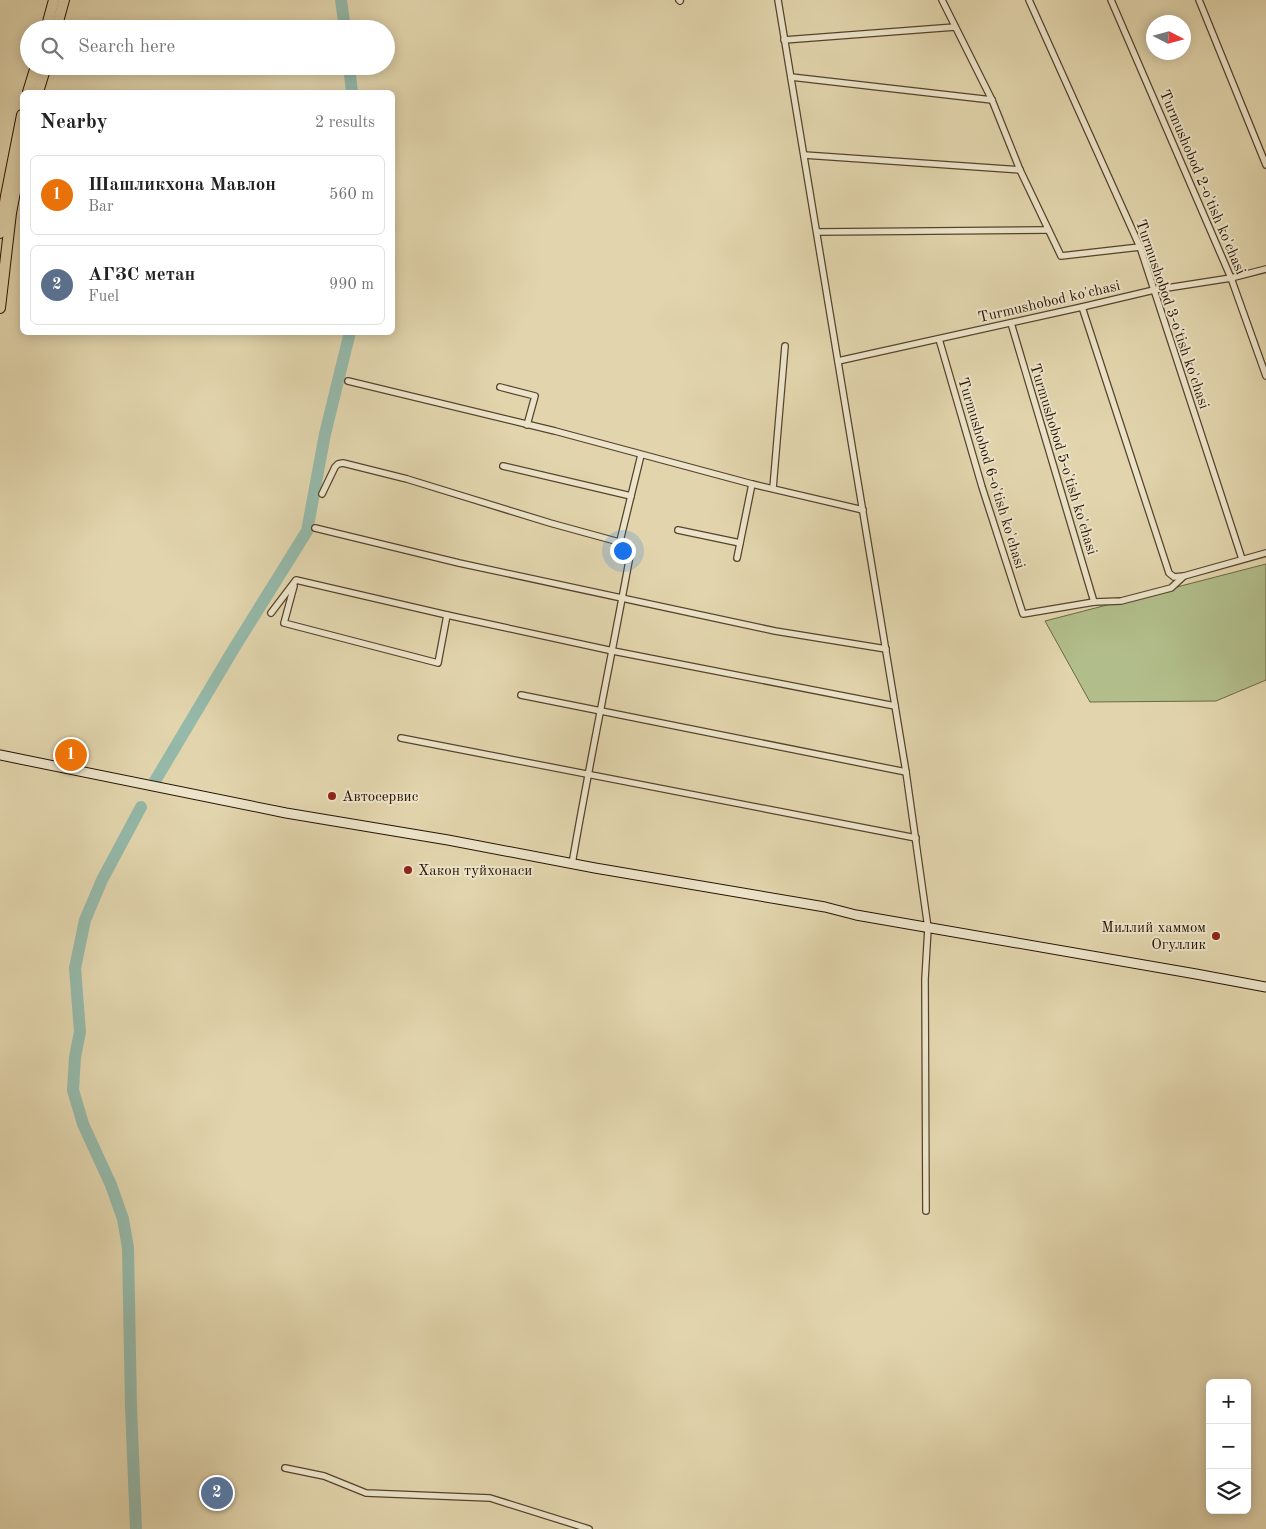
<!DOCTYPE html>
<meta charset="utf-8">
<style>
body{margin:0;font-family:"Old Standard TT",serif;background:#f2f2f2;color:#222}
.controls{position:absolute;right:15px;bottom:15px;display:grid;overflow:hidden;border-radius:8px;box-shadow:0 2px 12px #0003}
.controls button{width:45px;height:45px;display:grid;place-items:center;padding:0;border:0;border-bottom:1px solid #e0e0e0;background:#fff;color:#222;font:25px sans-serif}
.compass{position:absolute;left:1146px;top:15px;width:45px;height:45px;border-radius:50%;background:#fff;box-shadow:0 2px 12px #0003;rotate:96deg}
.you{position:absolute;left:622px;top:550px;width:18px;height:18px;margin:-12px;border:4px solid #fff;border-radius:50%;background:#1a73e8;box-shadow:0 0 0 8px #1a73e833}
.badge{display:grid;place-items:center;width:32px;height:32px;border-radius:50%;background:#8f2418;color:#fff;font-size:16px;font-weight:700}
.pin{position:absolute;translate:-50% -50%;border:2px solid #fff;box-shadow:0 1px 5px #0006}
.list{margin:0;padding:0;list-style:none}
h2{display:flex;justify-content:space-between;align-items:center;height:65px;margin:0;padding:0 20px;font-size:21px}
h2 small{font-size:16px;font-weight:400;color:#767676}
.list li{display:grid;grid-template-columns:32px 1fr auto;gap:15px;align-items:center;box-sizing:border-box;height:80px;margin:0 10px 10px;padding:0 10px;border:1px solid #e0e0e0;border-radius:8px}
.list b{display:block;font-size:19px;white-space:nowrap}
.list p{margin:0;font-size:16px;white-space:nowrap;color:#767676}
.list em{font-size:16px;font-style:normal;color:#767676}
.icon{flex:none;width:28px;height:28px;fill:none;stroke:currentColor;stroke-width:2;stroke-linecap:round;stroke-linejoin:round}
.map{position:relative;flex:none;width:1266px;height:1529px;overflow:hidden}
.search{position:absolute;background:#fff;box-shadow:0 2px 12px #0003;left:20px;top:20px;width:375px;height:55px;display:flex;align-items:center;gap:12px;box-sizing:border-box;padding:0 18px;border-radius:28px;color:#767676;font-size:19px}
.panel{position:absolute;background:#fff;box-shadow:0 2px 12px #0003;left:20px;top:90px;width:375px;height:245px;border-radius:8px}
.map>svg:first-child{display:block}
.green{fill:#b1be8b;stroke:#6c6846}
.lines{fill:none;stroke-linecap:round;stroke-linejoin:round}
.river{stroke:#95b9aa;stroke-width:12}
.street-casing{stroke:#55432b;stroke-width:8}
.secondary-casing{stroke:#261200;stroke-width:11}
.highway-casing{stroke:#261200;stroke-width:12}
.street{stroke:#ece4ca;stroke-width:5.5}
.secondary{stroke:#ece4ca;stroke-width:9}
.highway{stroke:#e2d5ad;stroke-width:10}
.poi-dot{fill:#8f2418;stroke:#ece4ca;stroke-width:2}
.labels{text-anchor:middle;stroke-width:4;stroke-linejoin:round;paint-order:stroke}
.street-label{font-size:15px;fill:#261200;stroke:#ece4ca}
.poi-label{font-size:15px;fill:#261200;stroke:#ece4ca;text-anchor:start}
</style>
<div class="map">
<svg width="1266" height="1529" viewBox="0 0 1266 1529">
<rect width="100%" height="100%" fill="#e2d5ad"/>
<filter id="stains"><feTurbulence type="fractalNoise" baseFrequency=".004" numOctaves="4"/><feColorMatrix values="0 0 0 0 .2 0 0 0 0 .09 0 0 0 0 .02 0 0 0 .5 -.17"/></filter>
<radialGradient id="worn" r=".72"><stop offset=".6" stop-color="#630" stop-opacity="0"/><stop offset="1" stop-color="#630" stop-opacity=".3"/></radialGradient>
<path class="green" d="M1266,564V680L1216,701L1090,702L1045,621Z"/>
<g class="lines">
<g class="river">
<path d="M341,0L345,29"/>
<path d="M349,66L352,92"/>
<path d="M155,781L233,650L307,531L325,434L350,332"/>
<path d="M136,1529L131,1407L128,1248L123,1219L111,1185L83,1124L73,1090L75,1057L80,1032L75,968L85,920L102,880L141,807"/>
</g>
<g class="street-casing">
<g id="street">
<path d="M679,0L680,1"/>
<path d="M778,0L906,772L928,928L925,979L926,1211"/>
<path d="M942,0L992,100L1020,170L1061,256L1140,247"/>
<path d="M1029,0L1140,247L1242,559"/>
<path d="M1111,0L1231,278L1266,376"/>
<path d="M1199,0L1266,165"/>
<path d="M784,40L955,27"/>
<path d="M791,77L992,100"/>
<path d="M804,155L1020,170"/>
<path d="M817,232L1048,230"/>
<path d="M1082,307L1169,573L1174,577L1184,576"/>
<path d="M1011,323L1094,602"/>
<path d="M939,339L982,487L1023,614L1094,602L1121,601L1171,588L1184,576L1266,553"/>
<path d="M838,361L1082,307L1154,290L1231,278L1266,269"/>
<path d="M348,381L555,431L752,484L863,510"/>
<path d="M500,387L535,396L527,425"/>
<path d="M503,466L631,496"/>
<path d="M773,488L785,346"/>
<path d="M322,494L335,467L338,464L343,463L407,479L550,523L630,545L631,550C612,655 590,759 572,864"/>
<path d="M315,528L459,563L775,631L886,649"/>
<path d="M678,530L740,543"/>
<path d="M620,541L641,455"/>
<path d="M737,558L752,484"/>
<path d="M294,586L284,623L438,663L447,615"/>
<path d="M271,613L296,580L447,615L613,651L895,706"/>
<path d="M521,695L906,772"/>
<path d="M401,738L916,838"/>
<path d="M285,1468L324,1476L366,1493L490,1498L589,1529"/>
</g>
</g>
<g class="secondary-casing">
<path id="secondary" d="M0,755L286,813L448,840L595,868L825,907L856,915L1196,974L1266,987"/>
</g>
<g class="highway-casing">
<g id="highway">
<path d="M46,29L54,0"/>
<path d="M56,29L64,0"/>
<path d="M28,92L36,66"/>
<path d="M38,92L46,66"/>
<path d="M0,233L6,196L22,115"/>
<path d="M0,308L11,213L22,155"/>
</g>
</g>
<use href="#street" class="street"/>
<use href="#secondary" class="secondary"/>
<use href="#highway" class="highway"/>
</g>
<g class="poi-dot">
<circle cx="332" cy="796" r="5"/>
<circle cx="408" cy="870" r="5"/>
<circle cx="1216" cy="936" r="5"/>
</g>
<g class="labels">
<g class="street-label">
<text transform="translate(1203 182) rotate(67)" y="5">Turmushobod 2-o'tish ko'chasi</text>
<text transform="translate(1049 301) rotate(-13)" y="5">Turmushobod ko'chasi</text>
<text transform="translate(1173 314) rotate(71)" y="5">Turmushobod 3-o'tish ko'chasi</text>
<text transform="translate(1064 459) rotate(73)" y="5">Turmushobod 5-o'tish ko'chasi</text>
<text transform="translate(992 473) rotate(73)" y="5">Turmushobod 6-o'tish ko'chasi</text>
</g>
<g class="poi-label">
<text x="342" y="801">Автосервис</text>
<text x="418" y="875">Хакон туйхонаси</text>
<text x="1206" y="932" text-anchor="end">Миллий хаммом<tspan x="1206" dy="17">Огуллик</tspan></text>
</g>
</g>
<rect width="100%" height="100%" filter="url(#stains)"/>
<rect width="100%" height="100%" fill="url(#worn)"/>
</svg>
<div class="controls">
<button>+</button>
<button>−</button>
<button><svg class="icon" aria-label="layers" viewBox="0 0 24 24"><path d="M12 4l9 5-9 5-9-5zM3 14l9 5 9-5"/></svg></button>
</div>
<svg class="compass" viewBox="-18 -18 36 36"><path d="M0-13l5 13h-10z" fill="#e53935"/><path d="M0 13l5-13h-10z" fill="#767676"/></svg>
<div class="you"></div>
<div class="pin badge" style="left:71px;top:755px;background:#e8710a">1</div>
<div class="pin badge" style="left:217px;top:1493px;background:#5c6f8a">2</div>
<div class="search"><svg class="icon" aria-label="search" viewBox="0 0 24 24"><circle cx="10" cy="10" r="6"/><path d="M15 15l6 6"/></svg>Search here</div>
<section class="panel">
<h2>Nearby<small>2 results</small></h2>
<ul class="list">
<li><span class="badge" style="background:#e8710a">1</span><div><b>Шашликхона Мавлон</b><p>Bar</p></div><em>560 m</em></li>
<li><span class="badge" style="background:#5c6f8a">2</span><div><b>АГЗС метан</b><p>Fuel</p></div><em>990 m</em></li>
</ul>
</section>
</div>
